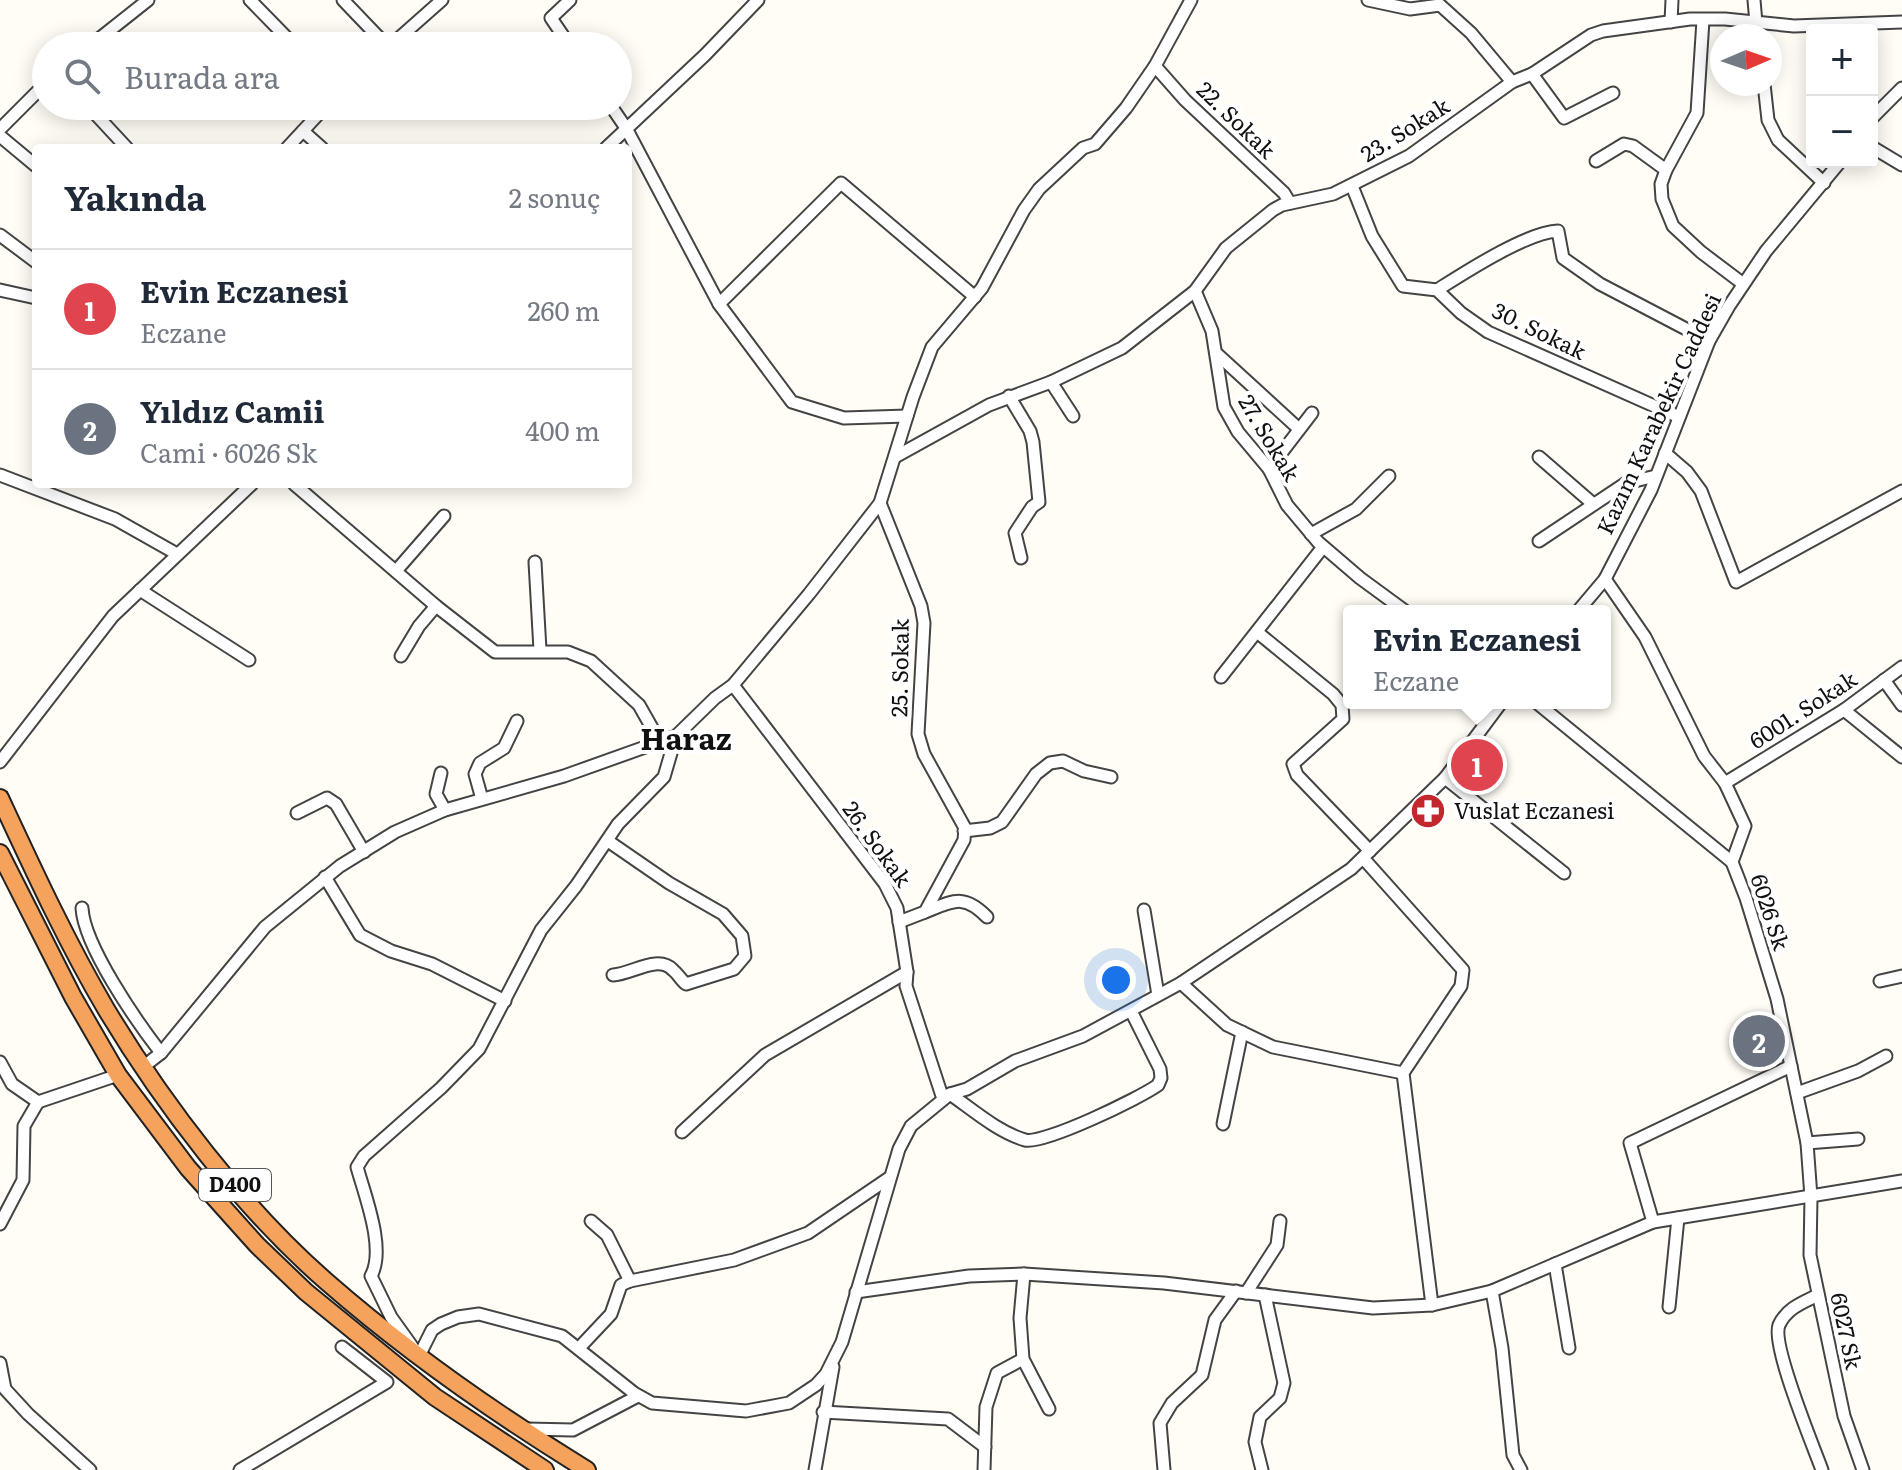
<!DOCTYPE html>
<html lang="tr">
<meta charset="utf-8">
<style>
body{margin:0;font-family:Literata,serif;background:#f2f2f3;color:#1f2937}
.controls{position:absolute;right:24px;top:24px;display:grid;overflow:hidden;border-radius:8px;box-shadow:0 4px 20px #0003}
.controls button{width:72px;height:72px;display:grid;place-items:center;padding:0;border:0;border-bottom:2px solid #e0e1e3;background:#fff;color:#1f2937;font:40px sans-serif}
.compass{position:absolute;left:1710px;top:24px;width:72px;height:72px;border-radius:50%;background:#fff;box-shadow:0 4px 20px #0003;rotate:88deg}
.you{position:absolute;left:1116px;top:980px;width:28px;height:28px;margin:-20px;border:6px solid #fff;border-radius:50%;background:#1a73e8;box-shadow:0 0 0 12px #1a73e833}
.badge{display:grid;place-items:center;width:52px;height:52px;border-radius:50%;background:#ea580c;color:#fff;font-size:26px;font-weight:700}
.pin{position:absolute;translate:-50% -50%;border:4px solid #fff;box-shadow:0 2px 8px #0006}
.popup{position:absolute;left:1343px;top:605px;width:268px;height:104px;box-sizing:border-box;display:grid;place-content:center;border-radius:8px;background:#fff;filter:drop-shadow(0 2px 6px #0005);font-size:26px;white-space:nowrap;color:#747a83}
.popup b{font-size:30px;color:#1f2937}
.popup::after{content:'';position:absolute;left:50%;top:100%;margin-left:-16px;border:16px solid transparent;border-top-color:#fff}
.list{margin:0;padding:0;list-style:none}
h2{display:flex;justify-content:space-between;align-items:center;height:104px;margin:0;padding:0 32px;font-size:34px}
h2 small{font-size:26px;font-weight:400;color:#747a83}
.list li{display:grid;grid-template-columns:52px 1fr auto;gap:24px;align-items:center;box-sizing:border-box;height:120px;padding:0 32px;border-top:2px solid #e0e1e3}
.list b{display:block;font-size:30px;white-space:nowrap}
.list p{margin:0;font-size:26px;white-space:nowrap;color:#747a83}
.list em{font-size:26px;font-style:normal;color:#747a83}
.icon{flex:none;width:44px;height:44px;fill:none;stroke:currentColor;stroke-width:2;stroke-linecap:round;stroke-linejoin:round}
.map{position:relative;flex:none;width:1902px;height:1470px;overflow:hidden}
.search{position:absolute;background:#fff;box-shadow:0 4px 20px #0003;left:32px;top:32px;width:600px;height:88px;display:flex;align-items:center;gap:20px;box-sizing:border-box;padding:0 28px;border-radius:44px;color:#747a83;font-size:30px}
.panel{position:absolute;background:#fff;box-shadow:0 4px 20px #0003;left:32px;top:144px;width:600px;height:344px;border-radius:8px}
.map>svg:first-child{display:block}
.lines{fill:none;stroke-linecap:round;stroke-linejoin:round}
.minor-casing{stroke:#444;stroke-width:15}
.highway-casing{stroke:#222;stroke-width:20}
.minor{stroke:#fff;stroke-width:11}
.highway{stroke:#f5a25d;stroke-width:16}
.labels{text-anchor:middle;stroke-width:8;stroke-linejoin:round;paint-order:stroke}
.shield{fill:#fff;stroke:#585858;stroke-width:2}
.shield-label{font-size:20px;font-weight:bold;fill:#111}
.street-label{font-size:22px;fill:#111;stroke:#fff}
.poi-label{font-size:22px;fill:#111;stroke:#fff;text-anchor:start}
.district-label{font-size:30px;font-weight:bold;fill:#111;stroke:#fff}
</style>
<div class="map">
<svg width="1902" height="1470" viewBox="0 0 1902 1470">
<rect width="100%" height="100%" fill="#fffdf5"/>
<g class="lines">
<g class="minor-casing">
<g id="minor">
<path d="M250,0L295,46"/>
<path d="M343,0L387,46"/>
<path d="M570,0L551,18L570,46"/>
<path d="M1368,0L1410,9L1440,5L1471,33L1512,82"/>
<path d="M1754,0L1756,23"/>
<path d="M1703,20L1697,113L1666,170L1661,184L1662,199L1673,226L1701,252L1742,283"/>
<path d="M1671,22L1672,0"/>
<path d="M90,46L148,0"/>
<path d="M390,46L442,0"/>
<path d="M1155,66L1185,100L1284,193L1290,203"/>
<path d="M1532,74L1564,118L1613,93"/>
<path d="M1764,84L1768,120L1778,140L1824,183"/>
<path d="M88,106L127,148"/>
<path d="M611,106L626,128L719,304L792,402L844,418L907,416"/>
<path d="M1872,118L1902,88"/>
<path d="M0,129L46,83"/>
<path d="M303,131L322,148"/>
<path d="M0,136L36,166"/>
<path d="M1872,147L1902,165"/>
<path d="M287,148L326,106"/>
<path d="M606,148L705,55L758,0"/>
<path d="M1596,161L1624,144L1633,146L1666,170"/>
<path d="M1352,186L1372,236L1403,286L1437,290L1461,313L1488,332L1679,417"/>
<path d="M0,235L36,262"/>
<path d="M0,290L36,298"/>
<path d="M1437,290C1464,273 1527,232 1558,231L1563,258L1600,284L1709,341"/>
<path d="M1195,291L1212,331L1224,407L1238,432L1269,469L1287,505L1318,542L1360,578L1405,611"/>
<path d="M719,304L841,183L975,297"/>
<path d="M1216,353L1299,429"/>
<path d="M1051,382L1073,416"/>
<path d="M1009,396L1030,431L1033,442L1039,502L1032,507L1015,533L1021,558"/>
<path d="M1665,453L1687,472L1701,491L1736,582L1902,491"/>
<path d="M895,457L989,405L1051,382L1122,348L1195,291L1226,248L1273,210L1282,205L1333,194L1409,156L1512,82L1532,74L1591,35L1603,31L1690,19H1725L1794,26L1902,22"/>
<path d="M1539,457L1592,503"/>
<path d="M1269,469L1312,413"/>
<path d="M0,475L115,519L177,554"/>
<path d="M294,484L436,606L495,652H568L591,661L639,705L660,742"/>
<path d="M880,503L921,606L924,623L918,734L924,754L965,828L964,840L925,912L899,922"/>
<path d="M1311,534L1356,509L1389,476"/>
<path d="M1539,541L1626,483L1656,476"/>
<path d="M535,562L540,650"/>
<path d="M396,571L444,516"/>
<path d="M1605,579L1645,637L1704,756L1725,783L1745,826L1732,862L1746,898L1777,999L1807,1143L1811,1197L1810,1255L1844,1416L1863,1470"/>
<path d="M140,590L249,660"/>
<path d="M1578,611L1605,579L1651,490L1709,341L1729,306L1766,251L1840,162"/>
<path d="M1257,632L1333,694L1342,705L1343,719L1293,764L1297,775L1370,851"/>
<path d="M401,656L419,626L436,606"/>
<path d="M1221,677L1323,547"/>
<path d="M1884,680L1902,705"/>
<path d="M733,685L885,884L897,908L907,972L906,986L943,1099"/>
<path d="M1537,703L1732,862"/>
<path d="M1844,710L1902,757"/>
<path d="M676,736L664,777L618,824L576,886L541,930L479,1049L441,1088L364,1156L357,1167C365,1196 386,1249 371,1276L391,1317L419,1356L432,1330L441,1324L458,1317L479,1314L562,1336L634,1393L652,1403L746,1411L789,1403L816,1385L826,1374L842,1342L899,1149L911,1126L950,1094L967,1089L1015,1061L1083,1036L1181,983L1351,869L1445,778L1501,703"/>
<path d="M0,762L113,616L252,484"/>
<path d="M441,773L436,794L445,810"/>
<path d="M1445,778L1564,873"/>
<path d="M1725,783L1844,710L1902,667"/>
<path d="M482,799L475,774L480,763L504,748L517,721"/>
<path d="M297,813L327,798L336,804L364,852"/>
<path d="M964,831L990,828L1002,822L1036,774L1050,763L1063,761L1084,771L1111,777"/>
<path d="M608,841L669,883L723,914L742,936L745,956L734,969L686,984C681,980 678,974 673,970C658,954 632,974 613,975"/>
<path d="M1363,858L1463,970L1461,986L1403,1073L1432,1305"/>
<path d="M325,877L360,935L391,951L432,964L505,1001"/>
<path d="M82,908C84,946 137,1022 161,1053"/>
<path d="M1144,910L1158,995"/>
<path d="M925,912C953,901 964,893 987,917"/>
<path d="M1880,981L1902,976"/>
<path d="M1181,983L1227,1025L1273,1047L1403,1073"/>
<path d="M0,1062L12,1084L38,1102L118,1075"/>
<path d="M143,1067L161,1053L265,927L340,866L395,832L445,810L564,776L676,736L715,698L733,685L809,594L880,503L913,397L932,347L982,288L1024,210L1039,189L1083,148L1095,144L1126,108L1155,66L1191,0"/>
<path d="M1797,1093L1858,1071L1886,1056"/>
<path d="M950,1094C973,1110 998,1132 1025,1140C1043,1145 1140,1098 1158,1085L1161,1078L1160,1069L1131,1011"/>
<path d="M1223,1124L1242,1032"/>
<path d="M682,1132L765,1055L907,972"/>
<path d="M1807,1143L1858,1139"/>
<path d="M591,1221L607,1235L630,1281"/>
<path d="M1653,1222L1630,1143L1791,1066"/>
<path d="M0,1224L23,1180L24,1126L38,1102"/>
<path d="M1555,1264L1569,1348"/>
<path d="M1024,1274L1020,1318L1023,1359L1049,1409"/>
<path d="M1492,1291L1502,1348L1513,1455L1521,1470"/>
<path d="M856,1292L969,1276L1024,1274L1164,1283L1373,1308L1432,1305L1492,1291L1653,1222L1902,1181"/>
<path d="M1246,1293L1277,1245L1280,1221"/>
<path d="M1818,1295C1802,1303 1787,1308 1779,1325C1771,1345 1813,1445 1822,1470"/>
<path d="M1669,1307L1678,1218"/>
<path d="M579,1348L611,1314L621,1285L630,1281L734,1260L808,1233L889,1178"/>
<path d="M0,1363L5,1389L28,1414L90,1470"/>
<path d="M823,1412L948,1419L985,1447"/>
<path d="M527,1429L573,1430L638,1396"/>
<path d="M240,1470L387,1382L342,1347"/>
<path d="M815,1470L833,1367"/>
<path d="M984,1470L986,1407L997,1373L1023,1359"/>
<path d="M1164,1470L1160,1423L1172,1403L1202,1375L1215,1320L1236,1291"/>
<path d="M1262,1470L1255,1442L1260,1417L1280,1398L1284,1383L1265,1295"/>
</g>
</g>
<g class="highway-casing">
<g id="highway">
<path d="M0,798C33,869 66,941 106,1009C163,1104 243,1209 327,1282C407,1352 496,1414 587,1470"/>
<path d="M0,853L73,997L118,1075L188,1168L257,1245L306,1292L435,1397L545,1470"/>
</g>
</g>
<use href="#minor" class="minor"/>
<use href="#highway" class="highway"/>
</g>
<defs>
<g id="pharmacy-disc" transform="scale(1.8)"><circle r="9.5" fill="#c4262e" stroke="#fff"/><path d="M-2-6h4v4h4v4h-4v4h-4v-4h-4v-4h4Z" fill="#fff"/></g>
</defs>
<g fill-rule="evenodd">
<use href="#pharmacy-disc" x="1428" y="811"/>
</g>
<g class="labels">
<rect class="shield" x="199" y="1169" width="72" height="32" rx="6"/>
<g class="shield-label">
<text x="235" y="1192">D400</text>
</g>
<g class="street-label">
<text transform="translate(1236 120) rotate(44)" y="8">22. Sokak</text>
<text transform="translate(1405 130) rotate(-32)" y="8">23. Sokak</text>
<text transform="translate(1539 331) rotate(26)" y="8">30. Sokak</text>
<text transform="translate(1659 414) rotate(-65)" y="8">Kazım Karabekir Caddesi</text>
<text transform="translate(1269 438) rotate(59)" y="8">27. Sokak</text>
<text transform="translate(900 668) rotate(-89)" y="8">25. Sokak</text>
<text transform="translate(1803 710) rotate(-33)" y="8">6001. Sokak</text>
<text transform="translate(877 844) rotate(54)" y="8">26. Sokak</text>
<text transform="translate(1770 912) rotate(72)" y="8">6026 Sk</text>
<text transform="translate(1846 1331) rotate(78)" y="8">6027 Sk</text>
</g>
<g class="poi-label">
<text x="1454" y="819">Vuslat Eczanesi</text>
</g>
<g class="district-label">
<text x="686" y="750">Haraz</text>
</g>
</g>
</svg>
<div class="controls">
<button>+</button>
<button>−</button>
</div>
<svg class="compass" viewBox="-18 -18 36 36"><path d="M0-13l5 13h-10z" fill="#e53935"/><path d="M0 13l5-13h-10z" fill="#747a83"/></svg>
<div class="you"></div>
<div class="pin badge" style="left:1477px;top:765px;background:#e0444e">1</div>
<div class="popup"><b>Evin Eczanesi</b>Eczane</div>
<div class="pin badge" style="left:1759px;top:1041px;background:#6b7280">2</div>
<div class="search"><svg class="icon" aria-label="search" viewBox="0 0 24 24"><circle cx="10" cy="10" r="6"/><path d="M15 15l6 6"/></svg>Burada ara</div>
<section class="panel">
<h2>Yakında<small>2 sonuç</small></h2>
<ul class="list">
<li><span class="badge" style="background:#e0444e">1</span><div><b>Evin Eczanesi</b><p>Eczane</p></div><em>260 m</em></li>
<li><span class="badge" style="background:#6b7280">2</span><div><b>Yıldız Camii</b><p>Cami · 6026 Sk</p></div><em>400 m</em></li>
</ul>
</section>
</div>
